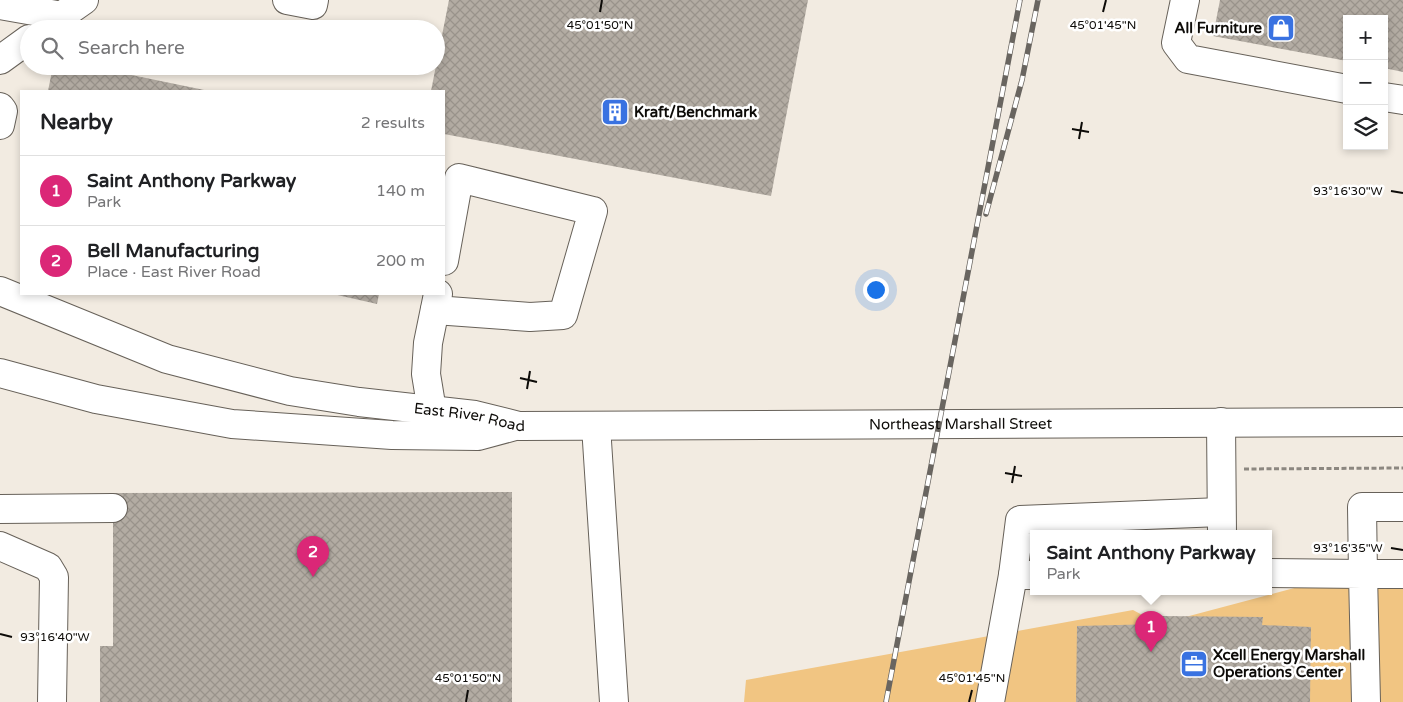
<!DOCTYPE html>
<meta charset="utf-8">
<style>
body{margin:0;font-family:"Varela Round",sans-serif;background:#f6f6f6;color:#202124}
.controls{position:absolute;right:15px;top:15px;display:grid;overflow:hidden;border-radius:0px;box-shadow:0 2px 8px #0003}
.controls button{width:45px;height:45px;display:grid;place-items:center;padding:0;border:0;border-bottom:1px solid #e0e0e0;background:#fff;color:#202124;font:25px sans-serif}
.you{position:absolute;left:875px;top:289px;width:18px;height:18px;margin:-12px;border:4px solid #fff;border-radius:50%;background:#1a73e8;box-shadow:0 0 0 8px #1a73e833}
.badge{display:grid;place-items:center;width:32px;height:32px;border-radius:50%;background:#db2777;color:#fff;font-size:16px;font-weight:700}
.pin{position:absolute;translate:-50% -41px;filter:drop-shadow(0 1px 2px #0008)}
.pin::after{content:'';position:absolute;top:26px;width:18px;height:15px;background:inherit;clip-path:polygon(0 0,100% 0,50% 100%)}
.popup{position:absolute;left:1030px;top:530px;width:242px;height:65px;box-sizing:border-box;display:grid;place-content:center;border-radius:0px;background:#fff;filter:drop-shadow(0 1px 4px #0005);font-size:16px;white-space:nowrap;color:#757577}
.popup b{font-size:19px;color:#202124}
.popup::after{content:'';position:absolute;left:50%;top:100%;margin-left:-10px;border:10px solid transparent;border-top-color:#fff}
.list{margin:0;padding:0;list-style:none}
h2{display:flex;justify-content:space-between;align-items:center;height:65px;margin:0;padding:0 20px;font-size:21px}
h2 small{font-size:16px;font-weight:400;color:#757577}
.list li{display:grid;grid-template-columns:32px 1fr auto;gap:15px;align-items:center;box-sizing:border-box;height:70px;padding:0 20px;border-top:1px solid #e0e0e0}
.list b{display:block;font-size:19px;white-space:nowrap}
.list p{margin:0;font-size:16px;white-space:nowrap;color:#757577}
.list em{font-size:16px;font-style:normal;color:#757577}
.icon{flex:none;width:28px;height:28px;fill:none;stroke:currentColor;stroke-width:2;stroke-linecap:round;stroke-linejoin:round}
.map{position:relative;flex:none;width:1403px;height:702px;overflow:hidden}
.search{position:absolute;background:#fff;box-shadow:0 2px 8px #0003;left:20px;top:20px;width:425px;height:55px;display:flex;align-items:center;gap:12px;box-sizing:border-box;padding:0 18px;border-radius:28px;color:#757577;font-size:19px}
.panel{position:absolute;background:#fff;box-shadow:0 2px 8px #0003;left:20px;top:90px;width:425px;height:205px;border-radius:0px}
.map>svg:first-child{display:block}
.green{fill:#f1c582}
.building{fill:url(#building-cross-hatch)}
.lines{fill:none;stroke-linecap:round;stroke-linejoin:round}
.minor-casing{stroke:#676159;stroke-width:30}
.path{stroke:#8c8780;stroke-width:3;stroke-dasharray:5 2.5;stroke-linecap:butt}
.minor{stroke:#fff;stroke-width:28}
.rail-casing{stroke:#696560;stroke-width:5.5}
.rail{stroke:#fff;stroke-width:4;stroke-dasharray:11;stroke-linecap:butt}
.ticks{fill:none;stroke:#0d0b08;stroke-width:2}
.labels{text-anchor:middle;stroke-width:5;stroke-linejoin:round;paint-order:stroke}
.poi-label{font-size:15px;font-weight:bold;fill:#0d0b08;stroke:#fff;text-anchor:start}
.street-label{font-size:15px;fill:#0d0b08;stroke:#fff}
.ticks-label{font-size:12px;text-anchor:middle;fill:#0d0b08;stroke:#fff;stroke-width:5;stroke-linejoin:round;paint-order:stroke}
</style>
<div class="map">
<svg width="1403" height="702" viewBox="0 0 1403 702">
<defs>
<pattern id="building-cross-hatch" width="8" height="8" patternUnits="userSpaceOnUse" patternTransform="scale(1.25)"><rect width="8" height="8" fill="#b3aca3"/><path d="M0 0l8 8M0 8l8-8" fill="none" stroke="#99938b"/></pattern>
</defs>
<rect width="100%" height="100%" fill="#f2ebe1"/>
<path class="green" d="M1403,559V702H744L746,680L1133,610L1159,624Z"/>
<g class="building">
<path d="M449,0H808L771,196L444,134V91H431Z"/>
<path d="M1220,0H1403V72L1384,68V19H1347V61L1213,36Z"/>
<path d="M53,66H88L209,91H48Z"/>
<path d="M333,294H379L377,304Z"/>
<path d="M512,492V702H100V646H113V493Z"/>
<path d="M1161,616L1263,617L1262,625L1311,627L1310,702H1076L1077,626L1159,624Z"/>
</g>
<g class="lines">
<g class="minor-casing">
<g id="minor">
<path d="M287,0L313,5L314,0"/>
<path d="M1185,0L1176,43L1188,59L1347,89"/>
<path d="M0,5L62,16"/>
<path d="M47,26L84,0"/>
<path d="M0,60L29,39"/>
<path d="M1384,97L1403,100"/>
<path d="M0,107L3,111L0,125"/>
<path id="s1" d="M0,291L167,359L290,391L359,402L475,415L519,426L1403,422"/>
<path d="M435,310L530,317L563,315L593,211L459,178L444,261"/>
<path d="M0,373L96,399L232,424L392,435L478,436L515,426"/>
<path d="M1221,422L1222,533"/>
<path d="M596,426L614,702"/>
<path d="M435,429L426,374L428,343L438,294"/>
<path d="M1403,507H1362L1363,574H1403"/>
<path d="M0,509L113,508"/>
<path d="M0,546L48,567L54,577L52,702"/>
<path d="M1268,573L1363,574L1366,702"/>
<path d="M1013,575L1020,520L1221,512"/>
<path d="M990,702L1013,575H1034"/>
</g>
</g>
<path class="path" d="M1244,469L1403,468"/>
<use href="#minor" class="minor"/>
<g class="rail-casing">
<g id="rail">
<path d="M986,214L1022,80L1038,0"/>
<path d="M886,702L1020,0"/>
</g>
</g>
<use href="#rail" class="rail"/>
</g>
<path class="ticks" d="M600,12L602,0M1103,12L1106,0M1072,129L1089,132M1079,139L1082,122M1391,191L1403,193M520,378L537,382M527,389L530,371M1005,473L1022,476M1012,483L1015,466M1391,548L1403,550M0,634L12,637M466,702L468,690M969,702L972,690"/>
<defs>
<g id="shop-square" transform="scale(1.4375)"><rect x="-9" y="-9" width="18" height="18" rx="4" fill="#3972e1" stroke="#fff"/><path d="M-5-2.5h2.3a2.7 3.5 0 0 1 5.4 0H5L5.5 6h-11ZM-1.5-2.5h3a1.5 2.3 0 0 0-3 0Z" fill="#fff"/></g>
<g id="building-square" transform="scale(1.4375)"><rect x="-9" y="-9" width="18" height="18" rx="4" fill="#3972e1" stroke="#fff"/><path d="M-4-6H4V6H1V3H-1V6H-4ZM-2.5-4.3h1.7v1.8h-1.7ZM.8-4.3h1.7v1.8H.8ZM-2.5-1h1.7V.8h-1.7ZM.8-1h1.7V.8H.8Z" fill="#fff"/></g>
<g id="office-square" transform="scale(1.4375)"><rect x="-9" y="-9" width="18" height="18" rx="4" fill="#3972e1" stroke="#fff"/><path d="M-6-3h4V-5.5h4V-3h4V5H-6ZM-1-4.5V-3h2v-1.5ZM-6 0V1H6V0Z" fill="#fff"/></g>
</defs>
<g fill-rule="evenodd">
<use href="#shop-square" x="1281" y="28"/>
<use href="#building-square" x="615" y="112"/>
<use href="#office-square" x="1194" y="664"/>
</g>
<g class="labels">
<g class="poi-label">
<text x="1262" y="33" text-anchor="end">All Furniture</text>
<text x="634" y="117">Kraft/Benchmark</text>
<text x="1213" y="660">Xcell Energy Marshall<tspan x="1213" dy="17">Operations Center</tspan></text>
</g>
<g class="street-label">
<text dy="5" stroke="none"><textPath href="#s1" startOffset="489">East River Road</textPath></text>
<text dy="5" stroke="none"><textPath href="#s1" startOffset="981">Northeast Marshall Street</textPath></text>
</g>
</g>
<g class="ticks-label">
<text x="600" y="29">45°01'50"N</text>
<text x="1103" y="29">45°01'45"N</text>
<text x="1348" y="195">93°16'30"W</text>
<text x="1348" y="552">93°16'35"W</text>
<text x="55" y="641">93°16'40"W</text>
<text x="468" y="682">45°01'50"N</text>
<text x="972" y="682">45°01'45"N</text>
</g>
</svg>
<div class="controls">
<button>+</button>
<button>−</button>
<button><svg class="icon" aria-label="layers" viewBox="0 0 24 24"><path d="M12 4l9 5-9 5-9-5zM3 14l9 5 9-5"/></svg></button>
</div>
<div class="you"></div>
<div class="pin badge" style="left:1151px;top:652px">1</div>
<div class="popup"><b>Saint Anthony Parkway</b>Park</div>
<div class="pin badge" style="left:313px;top:577px">2</div>
<div class="search"><svg class="icon" aria-label="search" viewBox="0 0 24 24"><circle cx="10" cy="10" r="6"/><path d="M15 15l6 6"/></svg>Search here</div>
<section class="panel">
<h2>Nearby<small>2 results</small></h2>
<ul class="list">
<li><span class="badge">1</span><div><b>Saint Anthony Parkway</b><p>Park</p></div><em>140 m</em></li>
<li><span class="badge">2</span><div><b>Bell Manufacturing</b><p>Place · East River Road</p></div><em>200 m</em></li>
</ul>
</section>
</div>
